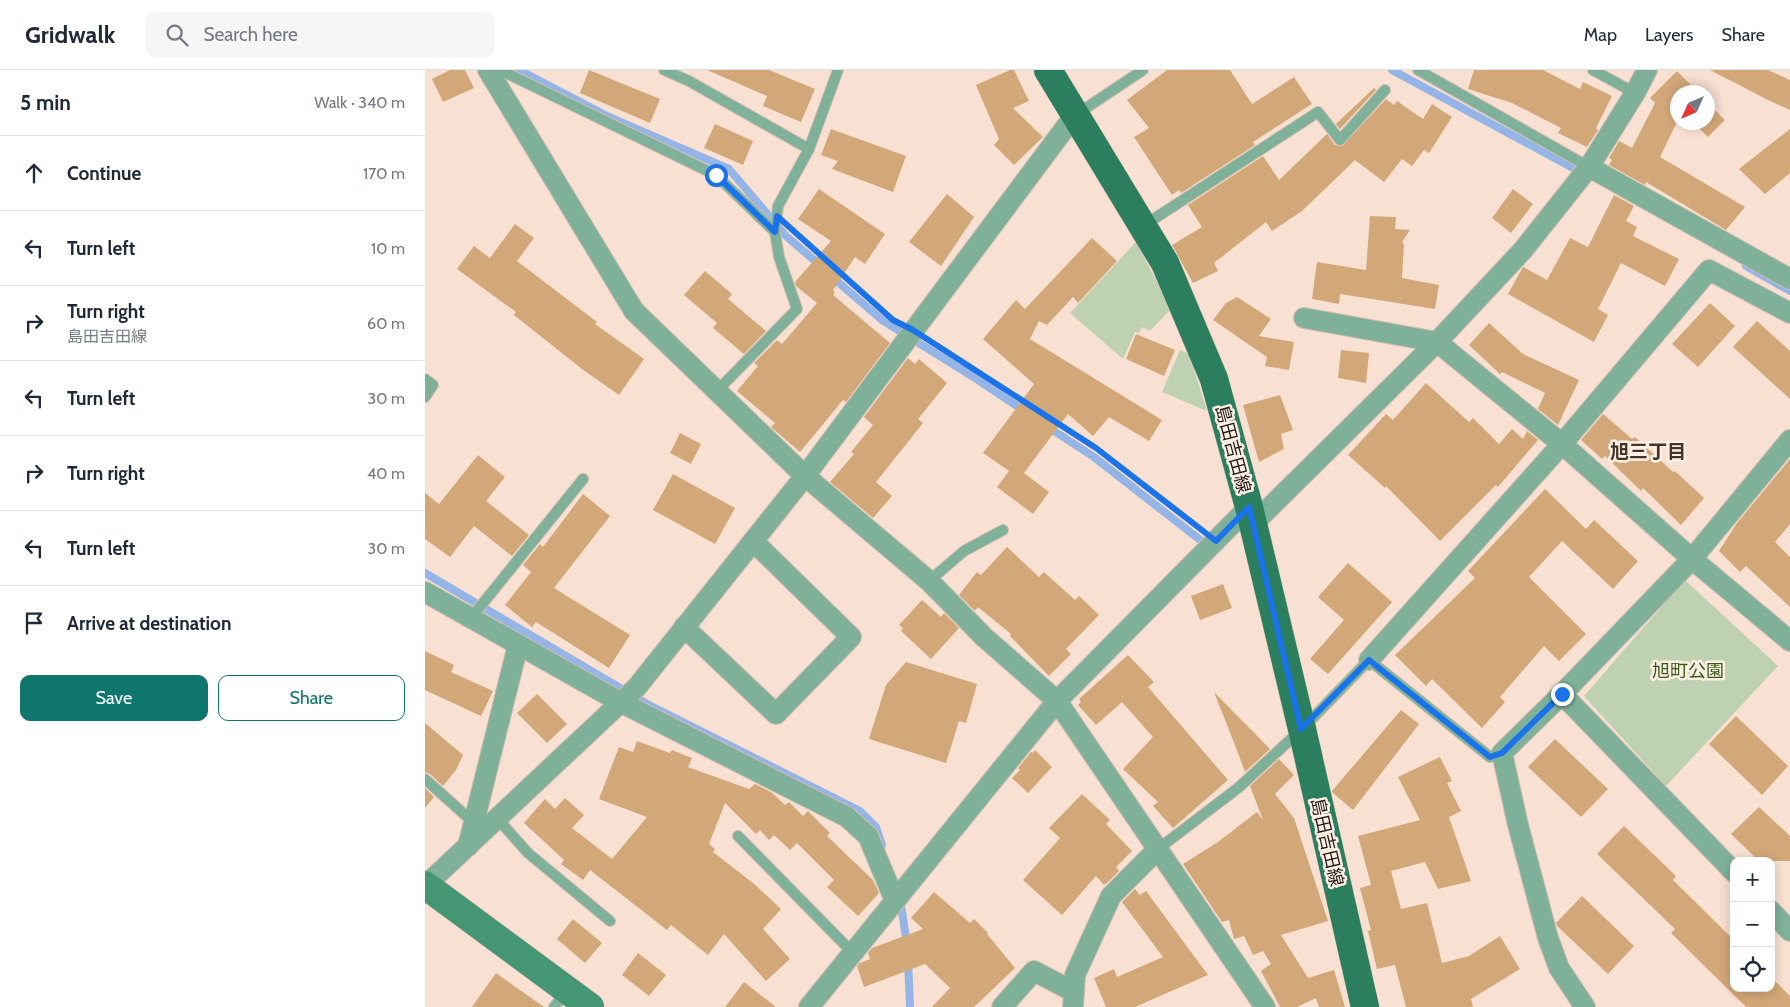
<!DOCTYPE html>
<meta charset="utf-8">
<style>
body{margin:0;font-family:Cabin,"Noto Sans JP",sans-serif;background:#f6f6f7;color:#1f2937}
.controls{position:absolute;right:15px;bottom:15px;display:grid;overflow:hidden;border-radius:10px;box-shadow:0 2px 12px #0003}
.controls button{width:45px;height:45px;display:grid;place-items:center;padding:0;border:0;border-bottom:1px solid #e0e1e3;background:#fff;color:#1f2937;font:25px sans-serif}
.compass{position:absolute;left:1245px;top:15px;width:45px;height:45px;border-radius:50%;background:#fff;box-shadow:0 2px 12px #0003;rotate:225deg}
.stop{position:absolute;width:15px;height:15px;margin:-11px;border:4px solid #1a73e8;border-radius:50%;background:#fff}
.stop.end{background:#1a73e8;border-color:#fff;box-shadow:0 1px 5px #0008}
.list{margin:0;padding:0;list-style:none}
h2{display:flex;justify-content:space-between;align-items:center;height:65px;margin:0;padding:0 20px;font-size:21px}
h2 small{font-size:16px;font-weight:400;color:#747a83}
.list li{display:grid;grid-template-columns:32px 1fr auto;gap:15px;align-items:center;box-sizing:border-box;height:75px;padding:0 20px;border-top:1px solid #e0e1e3}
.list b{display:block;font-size:19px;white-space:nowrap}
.list p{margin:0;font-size:16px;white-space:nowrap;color:#747a83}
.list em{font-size:16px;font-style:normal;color:#747a83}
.actions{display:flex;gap:10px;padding:15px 20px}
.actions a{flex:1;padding:11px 0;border:1px solid #0f766e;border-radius:10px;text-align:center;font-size:18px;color:#0f766e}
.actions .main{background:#0f766e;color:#fff}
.icon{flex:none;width:28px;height:28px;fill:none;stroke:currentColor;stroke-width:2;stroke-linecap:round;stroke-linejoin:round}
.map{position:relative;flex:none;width:1365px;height:937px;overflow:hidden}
header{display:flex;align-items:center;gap:30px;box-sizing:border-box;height:70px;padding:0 25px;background:#fff;border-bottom:1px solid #e0e1e3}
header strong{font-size:24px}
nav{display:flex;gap:28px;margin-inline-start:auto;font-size:18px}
.search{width:350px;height:45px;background:#f6f6f7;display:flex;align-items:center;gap:12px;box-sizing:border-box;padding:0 18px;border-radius:10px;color:#747a83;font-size:19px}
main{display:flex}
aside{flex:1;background:#fff}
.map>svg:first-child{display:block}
.green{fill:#bed2b1}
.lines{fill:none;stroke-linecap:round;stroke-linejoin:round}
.stream{stroke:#95b5e7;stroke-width:8}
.building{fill:#d3a879}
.lane-casing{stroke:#d1bcb0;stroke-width:12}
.street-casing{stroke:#d1bcb0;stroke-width:22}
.secondary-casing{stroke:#d1bcb0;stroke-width:29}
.primary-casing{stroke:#d1bcb0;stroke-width:29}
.path{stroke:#a7958a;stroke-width:3;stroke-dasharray:4 4;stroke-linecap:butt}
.lane{stroke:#7fb19a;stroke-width:10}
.street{stroke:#7fb19a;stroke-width:20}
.secondary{stroke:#459675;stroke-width:28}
.primary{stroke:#2b7f5f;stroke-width:28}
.route{stroke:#1a73e8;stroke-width:6}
.labels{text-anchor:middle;stroke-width:5;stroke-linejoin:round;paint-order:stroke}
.street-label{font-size:18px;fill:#221914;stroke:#fef0e7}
.park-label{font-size:18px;fill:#375c12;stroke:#fef0e7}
.neighbourhood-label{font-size:19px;font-weight:bold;fill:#463429;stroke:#fef0e7}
</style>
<header>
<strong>Gridwalk</strong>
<div class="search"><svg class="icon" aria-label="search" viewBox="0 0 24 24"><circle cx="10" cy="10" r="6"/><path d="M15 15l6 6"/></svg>Search here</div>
<nav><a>Map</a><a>Layers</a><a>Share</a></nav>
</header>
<main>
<aside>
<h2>5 min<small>Walk · 340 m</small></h2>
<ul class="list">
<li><svg class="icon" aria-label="ahead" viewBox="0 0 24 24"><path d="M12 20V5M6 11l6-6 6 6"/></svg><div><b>Continue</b></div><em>170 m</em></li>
<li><svg class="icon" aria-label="left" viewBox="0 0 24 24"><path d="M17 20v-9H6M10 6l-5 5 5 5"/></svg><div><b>Turn left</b></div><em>10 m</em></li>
<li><svg class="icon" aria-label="right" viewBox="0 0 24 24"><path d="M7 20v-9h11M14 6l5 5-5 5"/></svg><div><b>Turn right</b><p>島田吉田線</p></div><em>60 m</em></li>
<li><svg class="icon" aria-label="left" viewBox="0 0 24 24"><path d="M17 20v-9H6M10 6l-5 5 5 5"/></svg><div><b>Turn left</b></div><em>30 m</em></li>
<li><svg class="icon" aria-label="right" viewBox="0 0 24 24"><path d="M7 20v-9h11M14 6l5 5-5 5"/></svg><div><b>Turn right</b></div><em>40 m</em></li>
<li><svg class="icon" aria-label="left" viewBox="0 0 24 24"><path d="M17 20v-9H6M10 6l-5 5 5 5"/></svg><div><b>Turn left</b></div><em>30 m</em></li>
<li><svg class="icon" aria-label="arrive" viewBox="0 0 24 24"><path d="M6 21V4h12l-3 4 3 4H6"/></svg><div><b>Arrive at destination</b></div></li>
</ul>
<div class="actions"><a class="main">Save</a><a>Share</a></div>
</aside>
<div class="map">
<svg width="1365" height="937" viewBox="0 0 1365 937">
<rect width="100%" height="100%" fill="#f8e0d2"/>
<g class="green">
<path d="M711,172L746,239L725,261L717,257L714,263L710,262L698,289L645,243Z"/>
<path d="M755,280L764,284L782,341L737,322Z"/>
<path d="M1260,510L1353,596L1241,716L1159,626Z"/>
</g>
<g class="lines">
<g class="stream">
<path d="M94,0L184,47L304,99L361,166L396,196"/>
<path d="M967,0L1159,104"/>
<path d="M1321,196L1365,221"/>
<path d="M406,206L457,250L547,306L601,342"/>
<path d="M623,357L669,387L774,469"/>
<path d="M0,503L224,635L435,741L451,757L457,775"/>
<path d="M475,829L482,874"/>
<path d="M483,891L485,937"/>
</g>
</g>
<g class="building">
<path d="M25,0H40L49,18L18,32L7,9Z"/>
<path d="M164,0L235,29L225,53L155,23Z"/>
<path d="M282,0H344L390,19L376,52L338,36L342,26Z"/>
<path d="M585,0H589L604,31L588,38L618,67L589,95L569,75L574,69L551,15Z"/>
<path d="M742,0H805L827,34L869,7L887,34L828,72L830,75L756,123L754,120L747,125L709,67L724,58L702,30Z"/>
<path d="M1049,0H1118L1155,19L1158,12L1187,26L1171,58L1173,60L1162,77L1133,63L1136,58L1087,33L1043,19Z"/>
<path d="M1285,0H1343L1365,10V40L1341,29Z"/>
<path d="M1252,1L1273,22H1252V52L1235,87L1320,137L1301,160L1221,112L1220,115L1184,95L1187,90L1184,88L1194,71L1207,78L1230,33L1225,28Z"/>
<path d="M949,18L951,20L915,59L911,54Z"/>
<path d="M961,29L969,35L972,31L998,49L1007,34L1027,47L1004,83L999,80L987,96L977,89L959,112L930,90L877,141L847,161L841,152L789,193L793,201L768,213L747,175L777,157L763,135L838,86L854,110L902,64L910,75L917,76Z"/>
<path d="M1282,32L1300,50L1283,67L1268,52H1282Z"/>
<path d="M290,54L328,71L318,95L279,78Z"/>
<path d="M406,59L481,86L468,122L407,99L413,91L396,85Z"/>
<path d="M1365,59V103L1340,124L1314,99Z"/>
<path d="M394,119L460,164L440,194L430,187L408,220L410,223L408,225L465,273L421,332L418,330L375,382L346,357L350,353L312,321L333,296L329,293L352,270L357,274L392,233L371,216L370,212L406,171L373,149Z"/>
<path d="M1088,119L1108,134L1086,163L1067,148Z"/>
<path d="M522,124L549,147L516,196L484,172Z"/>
<path d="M1189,125L1209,136L1201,151L1212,157L1208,166L1254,189L1240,216L1196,193L1173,239L1183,245L1169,272L1083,224L1098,197L1122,210L1145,168L1163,177Z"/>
<path d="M945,146L971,147L970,159L985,160L977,172L979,174L977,208L1014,215L1010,239L915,224L914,234L887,229L892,192L941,200Z"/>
<path d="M90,154L109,168L92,191L172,252L170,254L219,289L194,325L157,299L89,245L91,242L32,199L49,176L65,188Z"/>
<path d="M667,168L692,191L653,233L648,227L622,255L614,251L605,269L737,350L724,371L684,347L668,366L643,344L599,403L624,422L608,444L572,417L584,401L558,383L609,314L558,269L591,230L600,239Z"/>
<path d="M280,201L307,224L303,229L341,261L319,284L288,258L292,253L259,225Z"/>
<path d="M812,227L846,249L834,266L869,272L864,300L840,296L842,287L788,250L801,233Z"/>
<path d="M1285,233L1310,256L1273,297L1247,274Z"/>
<path d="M1332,251L1365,281V329L1308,277Z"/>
<path d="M1064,253L1098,284L1154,310L1133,355L1113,339L1120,323L1077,302L1075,304L1044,275Z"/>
<path d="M711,264L750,280L739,306L701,289Z"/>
<path d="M916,280L944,283L941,313L913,308Z"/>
<path d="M483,288L490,294L494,289L522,313L493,349L498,353L451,412L467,426L448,448L405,412L429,384L426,382L448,355L439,347Z"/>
<path d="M1001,313L1044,352L1048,348L1074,374L1087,359L1098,369L1102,361L1113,370L1073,417L1071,415L1015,471L961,416L960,418L923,385L961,344L968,350Z"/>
<path d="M855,325L868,360L856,364L859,379L834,392L818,335Z"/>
<path d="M1178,344L1207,369L1210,367L1248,402L1250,401L1279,428L1256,455L1218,418L1216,421L1180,386L1177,389L1156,370Z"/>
<path d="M255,363L276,374L266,394L245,383Z"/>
<path d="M53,385L80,407L61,431L104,465L87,486L49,456L25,487L0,469V423L14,434Z"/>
<path d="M1365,389V454L1350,472L1365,487V537L1321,496L1315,502L1294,481L1312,453Z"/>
<path d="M248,404L310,438L290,474L228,440Z"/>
<path d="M1120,419L1161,459L1169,450L1213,491L1188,519L1137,471L1104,507L1161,564L1134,591L1119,576L1075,627L1080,632L1057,658L1007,609L1001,616L970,585L1050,508L1043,501Z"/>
<path d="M158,424L185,446L129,518L205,565L184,598L111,552L107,557L80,535L106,502L98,495L115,474L118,477Z"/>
<path d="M582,477L614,507L619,502L650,530L654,526L674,545L641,579L646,584L624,606L585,566L586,564L553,537L550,541L534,525L552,502L556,505Z"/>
<path d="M923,493L967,532L903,604L885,589L919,550L893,527Z"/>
<path d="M798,514L807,538L775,550L766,526Z"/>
<path d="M497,530L516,547L519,543L534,558L506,589L476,561L478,558L474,555Z"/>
<path d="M0,581L29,595L26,602L68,621L56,646L0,620Z"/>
<path d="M703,585L729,612L723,617L803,710L748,758L728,736L733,732L698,699L728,667L697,632L671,655L653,635L656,632L654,629Z"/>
<path d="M481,592L552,614L541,653L534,651L521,693L444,669L461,615Z"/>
<path d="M789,622L845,679L820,702L815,688Z"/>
<path d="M112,624L142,654L122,673L92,643Z"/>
<path d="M976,640L994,654L928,740L908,723L907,721Z"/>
<path d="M1311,646L1363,696L1337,725L1284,674Z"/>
<path d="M0,653L38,685L31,700L18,716L5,704L0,702Z"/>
<path d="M1130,669L1183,719L1156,747L1103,697Z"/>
<path d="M212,671L245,683L247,680L267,688L263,697L324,719L330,714L346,722L360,735L364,732L378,746L383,741L405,763L402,766L448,810L454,823L433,846L402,817L409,810L372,773L365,780L349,765L344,770L335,760L331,764L300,733L284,774L290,779L288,782L328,813L356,839L338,859L365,889L341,911L299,864L283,885L246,855L242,860L165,800L158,810L136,794L139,790L99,753L120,729L130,739L140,728L159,745L147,758L187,789L222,747L174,729L194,677L208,682Z"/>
<path d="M610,680L627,697L603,723L587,708L595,700L593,698L606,682L608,683Z"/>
<path d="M1015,687L1027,711L1022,713L1036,741L1024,747L1046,811L1013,819L1000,792L966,801L976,839L1002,833L1017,893L1044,886L1075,866L1095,899L1046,929L1048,937H981L970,895L952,899L943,861L946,860L935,818L946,815L933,766L995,750L973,707Z"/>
<path d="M854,689L869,705L850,724L869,748L903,851L856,865L883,908L909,900L920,937H894L891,928L872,937H855L836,901L846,894L838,881L828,885L819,866L809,869L804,850L797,852L758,794L793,772L832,742L838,750L825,716Z"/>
<path d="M0,718L9,727L0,738Z"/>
<path d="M657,724L685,750L681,754L707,781L691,797L694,801L683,812L679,815L671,806L637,845L598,810L635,768L624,758Z"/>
<path d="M1334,737L1365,766V791H1334L1306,764Z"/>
<path d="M1199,756L1251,806L1248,810L1309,870V918H1346V907L1365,926V937H1321L1246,863L1250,859L1172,784Z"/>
<path d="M710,819L715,825L721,821L783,905L710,937H681L669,908L689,899L692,907L738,887L697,832Z"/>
<path d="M509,822L545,853L549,849L563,863L562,864L590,898L549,937H507L525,918L500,894L439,917L432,896L435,893L445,889L443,883L447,878L498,859L486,848Z"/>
<path d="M1157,826L1209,876L1183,904L1132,856L1131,853Z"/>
<path d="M148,849L177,873L160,893L132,869Z"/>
<path d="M213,883L241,905L224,926L197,905Z"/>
<path d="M71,903L119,937H47Z"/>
<path d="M319,912L351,937H300Z"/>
</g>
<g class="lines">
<g class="lane-casing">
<g id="lane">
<path d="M75,0L291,105L350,162"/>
<path d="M239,0L264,11L384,79"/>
<path d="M993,0L1164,97"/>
<path d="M1168,0L1210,23"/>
<path d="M652,44L718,0"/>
<path d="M718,156L893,42L915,70L960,20"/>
<path d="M0,309L8,315L0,327"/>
<path d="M292,321L372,239L354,187L350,162L353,136L384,79L413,0"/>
<path d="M504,511L539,481L578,460"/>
<path d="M46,548L158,409"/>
<path d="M0,709L49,753"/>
<path d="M72,748L103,783L185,851"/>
<path d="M313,766L428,883"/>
<path d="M733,779L813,718L877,659L944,590L1065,687L1077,683"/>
<path d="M129,937L141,922"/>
</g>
</g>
<g class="street-casing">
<g id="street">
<path d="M63,0L209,241L380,406L504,511L559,567L632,631L840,937"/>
<path d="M1164,97L1365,209"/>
<path d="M879,248L1012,272L1137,374L1267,489L1365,571"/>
<path d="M828,454L1012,272L1098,180L1164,97L1210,23L1222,0"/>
<path d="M0,522L195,632L422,747L443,766L470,831"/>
<path d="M259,557L351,644L426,567L328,471"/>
<path d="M944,590L1137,374L1284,200L1365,243"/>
<path d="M1137,624L1309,802"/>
<path d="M43,776L93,575"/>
<path d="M0,816L212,617L380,406L649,46"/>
<path d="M1346,841L1365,861"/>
<path d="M384,937L632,631L824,437"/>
<path d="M577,937L609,901L649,922"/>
<path d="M648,937L650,905L686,826L733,779"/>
<path d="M1160,937L1134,898L1123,868L1093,755L1077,683L1137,624L1267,489L1365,370"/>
</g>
</g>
<g class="secondary-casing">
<path id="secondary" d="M0,815L165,937"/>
</g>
<g class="primary-casing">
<path id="primary" d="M623,0L740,193L789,309L824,437L877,659L940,937"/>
</g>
<g class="path">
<path d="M367,160L469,251"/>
<path d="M507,272L671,378L772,457"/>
</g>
<use href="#lane" class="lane"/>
<use href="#street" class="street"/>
<use href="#secondary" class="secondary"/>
<use href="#primary" class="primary"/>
</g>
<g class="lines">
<path class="route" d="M291,105L350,162L352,146L468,250L488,260L671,378L791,471L824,437L876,659L944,590L1065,687L1077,683L1137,624"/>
</g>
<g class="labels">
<g class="street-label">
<text transform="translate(808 379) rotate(75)" y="6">島田吉田線</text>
<text transform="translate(902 772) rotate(77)" y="6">島田吉田線</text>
</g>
<g class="park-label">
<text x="1263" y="607">旭町公園</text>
</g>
<g class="neighbourhood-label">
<text x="1223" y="388">旭三丁目</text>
</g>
</g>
</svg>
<div class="controls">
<button>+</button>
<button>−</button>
<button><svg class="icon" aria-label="locate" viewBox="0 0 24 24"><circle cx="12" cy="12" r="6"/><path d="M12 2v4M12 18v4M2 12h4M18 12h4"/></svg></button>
</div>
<svg class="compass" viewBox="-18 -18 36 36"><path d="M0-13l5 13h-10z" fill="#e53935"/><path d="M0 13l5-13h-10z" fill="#747a83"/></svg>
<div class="stop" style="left:291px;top:105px"></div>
<div class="stop end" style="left:1137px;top:624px"></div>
</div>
</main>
